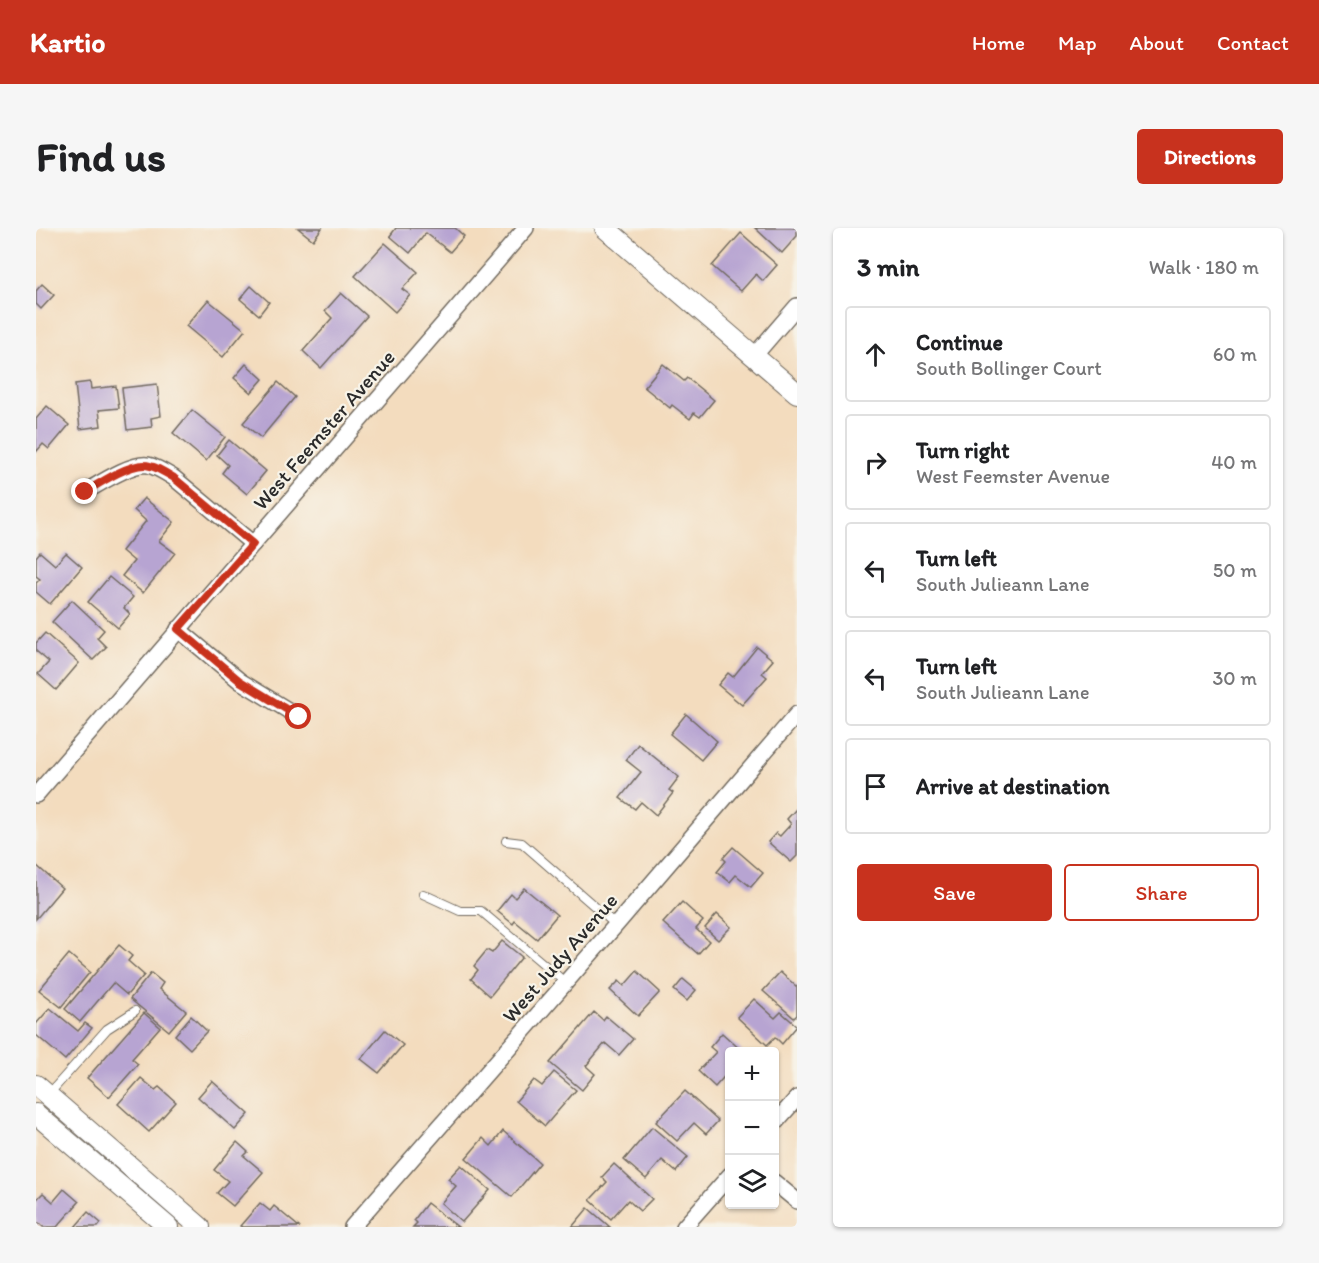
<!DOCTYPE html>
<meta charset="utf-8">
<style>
body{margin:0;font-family:Itim,sans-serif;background:#f6f6f6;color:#202124}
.controls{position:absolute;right:18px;bottom:18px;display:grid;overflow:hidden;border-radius:6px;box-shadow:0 2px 4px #0004}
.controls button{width:54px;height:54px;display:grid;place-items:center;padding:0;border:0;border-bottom:2px solid #e0e0e0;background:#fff;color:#202124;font:30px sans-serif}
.stop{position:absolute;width:18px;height:18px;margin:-14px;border:4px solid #c8321e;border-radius:50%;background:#fff}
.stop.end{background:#c8321e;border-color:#fff;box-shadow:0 2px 6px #0008}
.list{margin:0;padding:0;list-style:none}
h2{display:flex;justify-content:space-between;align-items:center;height:78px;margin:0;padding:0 24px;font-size:26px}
h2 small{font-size:20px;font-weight:400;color:#757577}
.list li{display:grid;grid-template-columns:39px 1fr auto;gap:18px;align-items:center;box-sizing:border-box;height:96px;margin:0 12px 12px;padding:0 12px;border:2px solid #e0e0e0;border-radius:6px}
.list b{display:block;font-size:22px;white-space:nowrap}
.list p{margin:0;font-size:20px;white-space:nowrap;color:#757577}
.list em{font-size:20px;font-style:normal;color:#757577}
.actions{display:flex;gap:12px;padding:18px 24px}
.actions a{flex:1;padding:14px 0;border:2px solid #c8321e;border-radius:6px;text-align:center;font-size:21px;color:#c8321e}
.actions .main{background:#c8321e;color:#fff}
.icon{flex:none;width:33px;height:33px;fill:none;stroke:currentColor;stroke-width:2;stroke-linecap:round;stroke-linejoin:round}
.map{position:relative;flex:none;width:761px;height:999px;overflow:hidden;border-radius:6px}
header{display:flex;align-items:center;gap:36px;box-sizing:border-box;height:84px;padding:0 30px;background:#c8321e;color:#fff}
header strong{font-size:28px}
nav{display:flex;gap:33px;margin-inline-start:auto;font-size:21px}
.intro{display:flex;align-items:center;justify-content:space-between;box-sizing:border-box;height:144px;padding:0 36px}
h1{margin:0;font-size:42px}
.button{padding:15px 27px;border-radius:6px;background:#c8321e;color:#fff;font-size:21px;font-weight:700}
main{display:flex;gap:36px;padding:0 36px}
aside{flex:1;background:#fff;border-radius:6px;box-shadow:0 2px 4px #0004}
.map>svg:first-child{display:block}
.building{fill:#b7a4d2}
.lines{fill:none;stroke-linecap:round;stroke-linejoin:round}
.service-casing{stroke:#71695e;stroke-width:10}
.minor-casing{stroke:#71695e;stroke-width:18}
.tertiary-casing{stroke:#71695e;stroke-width:22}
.service{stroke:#fff;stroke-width:8}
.minor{stroke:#fff;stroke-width:15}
.tertiary{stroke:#fff;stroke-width:20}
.route{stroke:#c8321e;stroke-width:8}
.labels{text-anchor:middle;stroke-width:4.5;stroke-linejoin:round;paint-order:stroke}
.street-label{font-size:21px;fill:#2b2b2b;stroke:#f7f3e8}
</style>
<header>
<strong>Kartio</strong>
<nav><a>Home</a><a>Map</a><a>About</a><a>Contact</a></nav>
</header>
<div class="intro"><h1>Find us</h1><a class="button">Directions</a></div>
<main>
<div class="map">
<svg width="761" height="999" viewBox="0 0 761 999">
<rect width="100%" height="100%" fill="#f7f3e8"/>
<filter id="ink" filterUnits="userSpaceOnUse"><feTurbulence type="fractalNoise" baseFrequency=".0167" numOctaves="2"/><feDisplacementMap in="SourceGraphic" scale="12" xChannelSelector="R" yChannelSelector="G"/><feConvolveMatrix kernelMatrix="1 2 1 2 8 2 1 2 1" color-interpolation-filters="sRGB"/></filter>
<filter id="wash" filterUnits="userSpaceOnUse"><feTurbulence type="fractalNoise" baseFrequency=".008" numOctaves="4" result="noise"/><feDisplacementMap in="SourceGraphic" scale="24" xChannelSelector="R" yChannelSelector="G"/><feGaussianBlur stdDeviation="1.35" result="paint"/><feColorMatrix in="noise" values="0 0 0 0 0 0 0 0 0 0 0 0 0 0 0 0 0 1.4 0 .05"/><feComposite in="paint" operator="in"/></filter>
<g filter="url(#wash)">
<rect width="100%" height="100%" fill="#f3dcbe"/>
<g id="blocks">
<g class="building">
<path d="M262,0H286L277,12Z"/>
<path d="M360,0H419L428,8L414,24L390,5L374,25L354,8Z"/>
<path d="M719,0H761V8L746,25Z"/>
<path d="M705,5L741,37L727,53L720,46L705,63L676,38Z"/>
<path d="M349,15L382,44L366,61L374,67L359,84L319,48Z"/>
<path d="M6,56L18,67L5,81L0,76V63Z"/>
<path d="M215,58L233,74L223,87L204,71Z"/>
<path d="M305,65L331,88L285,140L267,123L296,90L289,83Z"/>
<path d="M172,72L209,102L187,129L150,98Z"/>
<path d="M210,136L227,151L215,165L198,150Z"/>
<path d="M627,136L648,153L651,150L678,172L664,189L658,185L654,191L636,177L634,180L608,159Z"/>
<path d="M54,154L55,161L80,158L83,180L63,182L65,198L44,201L39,156Z"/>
<path d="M242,154L259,169L225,210L207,195Z"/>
<path d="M121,156L125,188L115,190L116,199L91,202L86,160Z"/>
<path d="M11,178L33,197L13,221L7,216L0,224V191Z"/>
<path d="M156,182L189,209L170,233L137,205Z"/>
<path d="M193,212L230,243L211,266L186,245L192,237L181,227Z"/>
<path d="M108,270L138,294L123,313L139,325L107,365L86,348L98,333L86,323L110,293L98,282Z"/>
<path d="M4,324L19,337L30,325L46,339L14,376L0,364V355L4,351L0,348V329Z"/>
<path d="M73,349L97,369L88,380L94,386L82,400L52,374Z"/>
<path d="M36,372L68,402L61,410L70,419L57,432L16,394Z"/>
<path d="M9,405L43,435L20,462L2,446L13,434L0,423V415Z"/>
<path d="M721,419L737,432L726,445L731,449L706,477L682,457L692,445L697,449Z"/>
<path d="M650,486L681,513L665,532L634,506Z"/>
<path d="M602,516L643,549L633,562L637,565L620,587L605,574L599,581L584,570L605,544L590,532Z"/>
<path d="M761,580V628L755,634L732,614L740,605L744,608L755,596L751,591Z"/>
<path d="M697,619L727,645L715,659L700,647L694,654L681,644L690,633L687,630Z"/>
<path d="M0,637L26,660L0,691Z"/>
<path d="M488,660L521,687L501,711L479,693L477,696L461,683L475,666L479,670Z"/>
<path d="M646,674L667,693L660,701L673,713L662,726L627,695Z"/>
<path d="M681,686L695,699L682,712L669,700Z"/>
<path d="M466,713L486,729L454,768L435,751L442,742L438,738L451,722L456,725Z"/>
<path d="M83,717L96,728L92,733L108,747L91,767L77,755L44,794L29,781Z"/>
<path d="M33,726L54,744L25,779L3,762Z"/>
<path d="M601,743L624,764L602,788L574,762L583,753L588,758Z"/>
<path d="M744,744L761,759V787L758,790L727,763Z"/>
<path d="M115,745L127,755L123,761L150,783L133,803L94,771Z"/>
<path d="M647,751L660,762L651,773L638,762Z"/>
<path d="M718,771L739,790L745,784L761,798L746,816L739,809L731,817L701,789Z"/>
<path d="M14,780L42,803L49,795L56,800L29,832L0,807V796Z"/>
<path d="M558,784L567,792L570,788L597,811L583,827L569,815L550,838L559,846L546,862L514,835Z"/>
<path d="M108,785L124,799L96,831L102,836L73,869L51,850Z"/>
<path d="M155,788L171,803L154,821L139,807Z"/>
<path d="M349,802L367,817L343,845L325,831Z"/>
<path d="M686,805L707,824H694V842L679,859L662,843L680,824L674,819Z"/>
<path d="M518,844L540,862L509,898L480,873L498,852L506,858Z"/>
<path d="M105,850L119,862L123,859L140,874L113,904L82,876Z"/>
<path d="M176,853L213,886L199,902L162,869Z"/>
<path d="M649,863L682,893L670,906L658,895L641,913L620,894Z"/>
<path d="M616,899L652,929L640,944L626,932L610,951L588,932Z"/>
<path d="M467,903L504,935L476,969L430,930L447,910L455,918Z"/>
<path d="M201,914L212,924L208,928L227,944L197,978L181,965L192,953L178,942Z"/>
<path d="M578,936L616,971L604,983L592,972L575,991L554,972L571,954L566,949Z"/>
<path d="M425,937L454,962L426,994L405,975L420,958L412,951Z"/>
<path d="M28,961L43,974L21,999H7L3,995L0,998V972L7,965L17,974Z"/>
<path d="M224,975L234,983L238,978L263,999H206L204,998Z"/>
<path d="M391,975L422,999H377L381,995L378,992Z"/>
<path d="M552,980L574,999H536Z"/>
<path d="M52,984L65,995L62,999H39Z"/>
</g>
</g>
</g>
<g filter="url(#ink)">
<use href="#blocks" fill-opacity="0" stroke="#71695e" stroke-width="1.5"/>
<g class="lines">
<g class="service-casing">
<g id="service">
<path d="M470,613L486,615L580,697"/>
<path d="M387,666L424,683H445L530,755"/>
<path d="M13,866L71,801L99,783"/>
</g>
</g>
<g class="minor-casing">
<g id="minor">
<path d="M718,128L761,78"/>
<path d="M49,264C63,256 96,234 112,237C121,239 130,245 138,250L217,316"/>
<path d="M142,401L204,453L263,489"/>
<path d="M0,567L490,0"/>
<path d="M738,896L761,870"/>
<path d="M738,954L761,973"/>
<path d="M316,999L580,697L761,486"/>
<path d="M648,999L694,947"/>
</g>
</g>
<g class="tertiary-casing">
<g id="tertiary">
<path d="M569,0L761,165"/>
<path d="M0,857L164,999"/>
<path d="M0,886L132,999"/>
</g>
</g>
<use href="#service" class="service"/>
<use href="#minor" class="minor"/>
<use href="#tertiary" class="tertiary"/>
</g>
</g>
<g class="lines" filter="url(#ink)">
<path class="route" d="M49,264C64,255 91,237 108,237C118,237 130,245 138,250L217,316L142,401L204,453L263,489"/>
</g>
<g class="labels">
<g class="street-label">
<text transform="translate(288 202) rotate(-49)" y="7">West Feemster Avenue</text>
<text transform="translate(524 730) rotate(-49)" y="7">West Judy Avenue</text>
</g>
</g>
</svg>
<div class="controls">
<button>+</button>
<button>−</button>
<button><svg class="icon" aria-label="layers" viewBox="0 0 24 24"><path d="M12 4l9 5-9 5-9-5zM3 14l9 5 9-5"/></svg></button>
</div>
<div class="stop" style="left:263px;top:489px"></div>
<div class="stop end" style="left:49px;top:264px"></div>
</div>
<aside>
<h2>3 min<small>Walk · 180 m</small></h2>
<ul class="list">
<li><svg class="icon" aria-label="ahead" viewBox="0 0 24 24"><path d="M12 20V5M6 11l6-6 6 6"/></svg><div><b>Continue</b><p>South Bollinger Court</p></div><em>60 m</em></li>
<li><svg class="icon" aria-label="right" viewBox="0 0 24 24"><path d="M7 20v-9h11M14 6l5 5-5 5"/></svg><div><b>Turn right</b><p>West Feemster Avenue</p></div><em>40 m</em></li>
<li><svg class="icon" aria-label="left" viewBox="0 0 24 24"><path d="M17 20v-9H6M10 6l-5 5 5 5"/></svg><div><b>Turn left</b><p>South Julieann Lane</p></div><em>50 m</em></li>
<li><svg class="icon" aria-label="left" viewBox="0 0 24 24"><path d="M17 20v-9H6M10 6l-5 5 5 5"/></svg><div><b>Turn left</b><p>South Julieann Lane</p></div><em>30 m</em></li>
<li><svg class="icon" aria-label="arrive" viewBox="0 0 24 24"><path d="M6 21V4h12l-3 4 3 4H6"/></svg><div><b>Arrive at destination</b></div></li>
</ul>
<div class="actions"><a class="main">Save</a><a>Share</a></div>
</aside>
</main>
